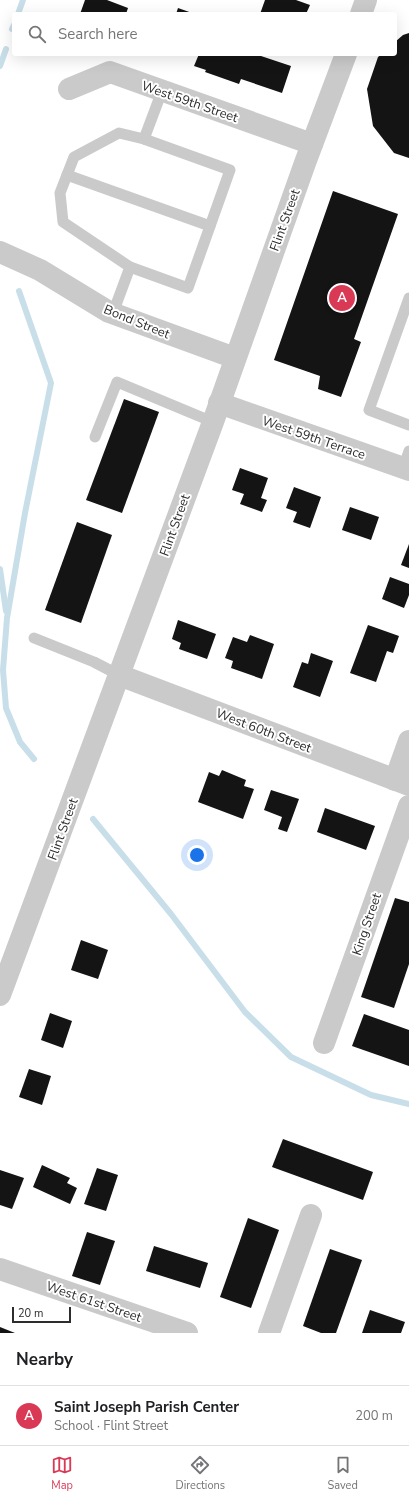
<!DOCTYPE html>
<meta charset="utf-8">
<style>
body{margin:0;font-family:"Nunito Sans",sans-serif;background:#f6f6f6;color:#202124}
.scale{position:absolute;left:12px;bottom:10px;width:59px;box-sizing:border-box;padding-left:4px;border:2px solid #2d2d2d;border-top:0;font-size:11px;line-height:14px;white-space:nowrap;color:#2d2d2d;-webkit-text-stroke:3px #fff;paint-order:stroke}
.you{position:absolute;left:197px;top:855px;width:14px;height:14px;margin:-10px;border:3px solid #fff;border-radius:50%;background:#1a73e8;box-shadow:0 0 0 6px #1a73e833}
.badge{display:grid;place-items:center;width:26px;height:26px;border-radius:50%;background:#da3956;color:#fff;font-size:13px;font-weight:700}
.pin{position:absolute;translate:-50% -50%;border:2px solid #fff;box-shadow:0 1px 4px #0006}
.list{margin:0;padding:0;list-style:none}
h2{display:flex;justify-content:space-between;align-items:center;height:52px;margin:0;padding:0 16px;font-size:17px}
h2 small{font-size:13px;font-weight:400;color:#757577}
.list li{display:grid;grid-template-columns:26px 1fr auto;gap:12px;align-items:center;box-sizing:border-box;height:60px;padding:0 16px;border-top:1px solid #e0e0e0}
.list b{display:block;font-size:15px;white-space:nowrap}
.list p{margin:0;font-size:13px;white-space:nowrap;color:#757577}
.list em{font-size:13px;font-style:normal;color:#757577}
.icon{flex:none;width:22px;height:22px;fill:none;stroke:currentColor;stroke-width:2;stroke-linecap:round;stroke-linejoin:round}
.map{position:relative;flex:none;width:409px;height:1333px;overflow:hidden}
.search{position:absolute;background:#fff;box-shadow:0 4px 16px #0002;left:12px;right:12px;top:12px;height:44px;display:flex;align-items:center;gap:10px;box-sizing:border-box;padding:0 14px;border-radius:4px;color:#757577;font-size:15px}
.sheet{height:112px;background:#fff}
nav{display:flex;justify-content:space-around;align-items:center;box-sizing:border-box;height:56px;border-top:1px solid #e0e0e0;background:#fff;font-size:11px;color:#757577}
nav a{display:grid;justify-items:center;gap:2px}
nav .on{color:#da3956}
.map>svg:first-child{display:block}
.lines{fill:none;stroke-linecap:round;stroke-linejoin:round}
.stream{stroke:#c8dfe9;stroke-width:6}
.building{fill:#141414}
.service{stroke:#cacaca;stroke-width:11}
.minor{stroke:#cacaca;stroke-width:22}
.labels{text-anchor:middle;stroke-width:4;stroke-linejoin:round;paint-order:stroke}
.street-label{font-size:13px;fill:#2d2d2d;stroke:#fff}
</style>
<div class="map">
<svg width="409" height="1333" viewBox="0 0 409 1333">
<rect width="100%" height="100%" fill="#fff"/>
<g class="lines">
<g class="stream">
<path d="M18,14L23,0"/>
<path d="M12,29L14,25"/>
<path d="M0,66L6,49"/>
<path d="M19,291L51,383L25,513L7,618L3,670L6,708L20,742L34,759"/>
<path d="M0,569L6,611"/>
<path d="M93,819L171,914L245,1012L291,1057L371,1095L409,1104"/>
</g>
</g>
<g class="building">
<path d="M85,0H107L128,8L126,14H80Z"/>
<path d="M265,0H296L310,5L306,14H260Z"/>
<path d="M178,8L195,14H176Z"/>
<path d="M409,33V158L394,153L373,126L367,89L378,57L382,54H395V42L403,35Z"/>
<path d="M199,54H255L291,66L282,93L241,79L239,84L205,72L206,70L194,66Z"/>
<path d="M333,191L398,214L354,339L361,342L341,397L318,389L320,376L274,360Z"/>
<path d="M124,399L159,412L122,513L86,500Z"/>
<path d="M240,468L268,478L261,498L267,500L262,512L240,504L244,494L232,490Z"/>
<path d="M294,487L321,497L310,528L293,522L297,512L286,508Z"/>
<path d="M350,507L379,517L371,540L342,530Z"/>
<path d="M77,522L112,535L81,623L45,610Z"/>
<path d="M409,544V568L401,565Z"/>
<path d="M390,577L409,584V595L404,608L382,599Z"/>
<path d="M178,620L216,634L207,659L179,649L181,643L172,639Z"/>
<path d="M368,625L399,636L393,653L387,651L376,682L350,673Z"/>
<path d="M250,635L274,644L262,679L231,668L233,661L225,658L233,637L247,642Z"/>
<path d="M311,653L333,661L320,697L293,687L302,662L308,664Z"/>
<path d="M222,770L246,780L244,786L254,789L243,819L198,802L209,772L219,776Z"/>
<path d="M271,790L299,799L287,832L278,829L282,817L264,810Z"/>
<path d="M325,808L375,826L366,850L317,832Z"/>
<path d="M395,898L409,902V964L394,1008L361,997Z"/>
<path d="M81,940L108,950L98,979L71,970Z"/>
<path d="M50,1013L72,1021L63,1048L41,1040Z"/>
<path d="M364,1014L409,1030V1066L352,1046Z"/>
<path d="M29,1069L51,1076L42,1105L19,1097Z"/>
<path d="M283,1139L373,1172L363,1200L272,1167Z"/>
<path d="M42,1165L70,1178L67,1183L77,1188L70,1204L33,1187Z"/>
<path d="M97,1168L118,1175L106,1211L84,1204Z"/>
<path d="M0,1170L24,1178L12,1209L0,1205Z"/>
<path d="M248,1218L279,1230L251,1308L220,1297Z"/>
<path d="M87,1232L115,1241L100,1285L72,1276Z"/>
<path d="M154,1246L208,1263L200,1288L146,1271Z"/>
<path d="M330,1249L362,1260L336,1333H321L303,1326Z"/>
<path d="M370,1310L405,1322L401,1333H362Z"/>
<path d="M0,1327L15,1333H0Z"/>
</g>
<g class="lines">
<g class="service">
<path d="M67,175L210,226"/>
<path d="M130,267L188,288L230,170L144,139"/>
<path d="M409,298L369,410L409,425"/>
<path d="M113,313L130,267L63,222L60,193L74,157L119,133L144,139L162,91"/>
<path d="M95,437L117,382L213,422"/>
<path d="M403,468L409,451"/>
<path d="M34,638L94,662L119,675"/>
</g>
<g class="minor">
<path d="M361,14L366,0"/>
<path d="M69,89L110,72L312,144"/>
<path d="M0,252L40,270L109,312L235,358"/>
<path d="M219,403L409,470"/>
<path d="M119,675L409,785"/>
<path d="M395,780L409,741"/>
<path d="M0,995L213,422L305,163L346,54"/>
<path d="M324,1043L409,806"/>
<path d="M0,1269L187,1333"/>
<path d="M269,1333L311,1215"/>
</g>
</g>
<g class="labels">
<g class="street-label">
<text transform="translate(190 101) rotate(19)" y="5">West 59th Street</text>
<text transform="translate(284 220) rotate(-70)" y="5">Flint Street</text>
<text transform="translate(137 321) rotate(22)" y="5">Bond Street</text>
<text transform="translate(314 437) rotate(19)" y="5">West 59th Terrace</text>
<text transform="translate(174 525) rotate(-70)" y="5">Flint Street</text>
<text transform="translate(264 730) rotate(21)" y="5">West 60th Street</text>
<text transform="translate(62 829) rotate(-70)" y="5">Flint Street</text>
<text transform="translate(366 924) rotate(-71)" y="5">King Street</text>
<text transform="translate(94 1301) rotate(19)" y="5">West 61st Street</text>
</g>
</g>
</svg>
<div class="scale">20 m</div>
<div class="you"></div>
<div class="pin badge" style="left:342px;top:298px">A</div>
<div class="search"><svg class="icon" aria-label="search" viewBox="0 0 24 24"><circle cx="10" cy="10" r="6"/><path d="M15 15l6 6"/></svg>Search here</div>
</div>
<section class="sheet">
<h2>Nearby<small></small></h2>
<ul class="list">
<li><span class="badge">A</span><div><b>Saint Joseph Parish Center</b><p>School · Flint Street</p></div><em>200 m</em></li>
</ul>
</section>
<nav>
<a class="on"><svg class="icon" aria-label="map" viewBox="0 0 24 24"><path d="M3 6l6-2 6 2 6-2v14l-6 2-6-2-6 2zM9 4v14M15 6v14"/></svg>Map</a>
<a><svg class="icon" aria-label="directions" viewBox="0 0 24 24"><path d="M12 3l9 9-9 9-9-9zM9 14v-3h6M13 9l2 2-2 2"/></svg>Directions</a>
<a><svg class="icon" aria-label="saved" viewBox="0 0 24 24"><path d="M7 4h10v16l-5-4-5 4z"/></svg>Saved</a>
</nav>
